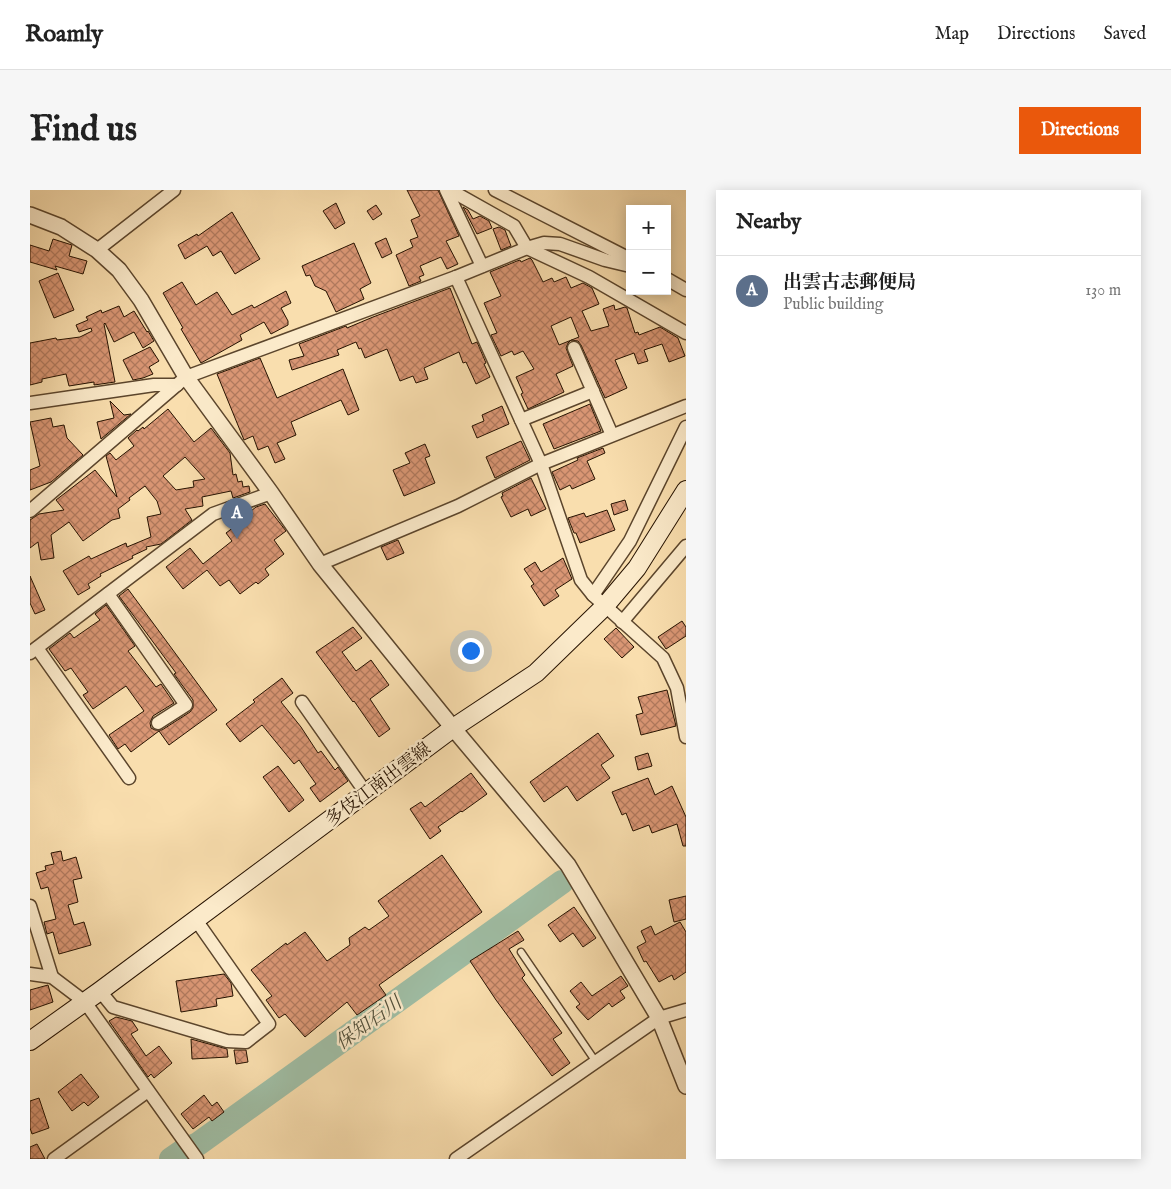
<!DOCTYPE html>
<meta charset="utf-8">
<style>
body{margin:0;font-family:"IM FELL English","Noto Serif JP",serif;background:#f6f6f6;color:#222}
.controls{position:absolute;right:15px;top:15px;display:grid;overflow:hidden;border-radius:0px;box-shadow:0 2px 12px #0003}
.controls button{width:45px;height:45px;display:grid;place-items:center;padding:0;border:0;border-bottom:1px solid #e0e0e0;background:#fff;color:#222;font:25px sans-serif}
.you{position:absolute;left:440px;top:460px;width:18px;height:18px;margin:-12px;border:4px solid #fff;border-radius:50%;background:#1a73e8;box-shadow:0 0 0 8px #1a73e833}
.badge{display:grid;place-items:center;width:32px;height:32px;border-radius:50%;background:#ea580c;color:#fff;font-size:16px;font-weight:700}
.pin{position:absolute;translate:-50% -41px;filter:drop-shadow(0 1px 2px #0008)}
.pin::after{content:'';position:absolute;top:26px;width:18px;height:15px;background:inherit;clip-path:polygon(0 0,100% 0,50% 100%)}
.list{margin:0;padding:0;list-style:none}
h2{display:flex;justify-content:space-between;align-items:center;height:65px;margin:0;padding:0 20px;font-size:21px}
h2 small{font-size:16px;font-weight:400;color:#767676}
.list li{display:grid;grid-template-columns:32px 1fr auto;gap:15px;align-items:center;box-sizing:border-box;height:70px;padding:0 20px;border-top:1px solid #e0e0e0}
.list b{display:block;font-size:19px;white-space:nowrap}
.list p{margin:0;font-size:16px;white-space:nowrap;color:#767676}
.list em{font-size:16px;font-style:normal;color:#767676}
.map{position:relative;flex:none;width:656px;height:969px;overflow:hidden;border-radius:0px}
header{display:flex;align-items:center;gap:30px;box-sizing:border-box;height:70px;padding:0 25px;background:#fff;border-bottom:1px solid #e0e0e0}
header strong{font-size:24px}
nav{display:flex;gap:28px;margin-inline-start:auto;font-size:18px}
.intro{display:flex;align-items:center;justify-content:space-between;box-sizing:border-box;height:120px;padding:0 30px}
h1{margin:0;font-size:35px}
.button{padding:12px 22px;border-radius:0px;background:#ea580c;color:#fff;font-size:18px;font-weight:700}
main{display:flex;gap:30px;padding:0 30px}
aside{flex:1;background:#fff;border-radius:0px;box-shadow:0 2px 12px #0003}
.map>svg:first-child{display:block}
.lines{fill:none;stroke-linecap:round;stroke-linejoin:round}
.river{stroke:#9fbda4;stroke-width:24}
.building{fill:url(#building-cross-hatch);stroke:#261200;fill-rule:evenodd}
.service-casing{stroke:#5b452c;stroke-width:9}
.minor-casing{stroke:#5b452c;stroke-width:15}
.tertiary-casing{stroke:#5b452c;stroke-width:18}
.secondary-casing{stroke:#261200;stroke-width:20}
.service{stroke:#fbeaca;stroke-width:6}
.minor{stroke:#fbeaca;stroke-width:12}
.tertiary{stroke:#fbeaca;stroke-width:15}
.secondary{stroke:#fbeaca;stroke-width:18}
.labels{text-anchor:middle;stroke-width:5;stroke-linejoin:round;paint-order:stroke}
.street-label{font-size:18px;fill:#261200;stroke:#fbeaca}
.water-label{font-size:19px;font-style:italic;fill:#504e39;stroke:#fbeaca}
</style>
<header>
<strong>Roamly</strong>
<nav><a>Map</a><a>Directions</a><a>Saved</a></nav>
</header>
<div class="intro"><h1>Find us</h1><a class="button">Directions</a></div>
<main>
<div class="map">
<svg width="656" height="969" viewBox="0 0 656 969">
<defs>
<pattern id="building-cross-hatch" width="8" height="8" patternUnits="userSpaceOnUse" patternTransform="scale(1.25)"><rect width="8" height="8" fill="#d99674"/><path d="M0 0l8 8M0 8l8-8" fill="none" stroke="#b0795d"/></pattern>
</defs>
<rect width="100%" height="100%" fill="#f9deae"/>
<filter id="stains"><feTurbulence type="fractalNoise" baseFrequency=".004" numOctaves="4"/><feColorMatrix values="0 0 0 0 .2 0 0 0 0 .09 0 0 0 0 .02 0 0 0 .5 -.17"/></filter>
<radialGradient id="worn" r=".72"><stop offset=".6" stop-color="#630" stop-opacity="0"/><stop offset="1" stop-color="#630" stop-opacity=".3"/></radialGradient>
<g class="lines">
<path class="river" d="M141,969L154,960L168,954L532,692"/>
</g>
<g class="building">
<path d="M377,0H408L429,46L416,51L428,74L417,79L411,67L390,76L394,85L389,87L391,91L379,96L366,65L383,57L380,50L388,47L381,30L390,26Z"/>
<path d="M306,13L315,33L305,39L293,21Z"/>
<path d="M346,15L352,24L343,30L337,21Z"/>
<path d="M433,17L438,20L443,29L450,26L459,31L462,38L447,44Z"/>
<path d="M202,22L230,69L205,84L191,61L183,66L177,56L155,69L148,55L167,44L168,46Z"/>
<path d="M469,37L475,40L481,56L471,60L463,39Z"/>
<path d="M356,48L362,63L352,68L345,53Z"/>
<path d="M23,49L42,55L39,66L57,71L53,84L25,76L27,80L0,72V55L19,61Z"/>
<path d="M324,53L341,93L330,99L334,109L306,122L296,101L285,96L280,85L276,86L272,76Z"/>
<path d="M500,68L502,70L513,92L522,88L524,92L536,87L541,98L553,93L562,98L569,114L552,121L561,141L579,136L573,119L584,115L585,120L595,117L597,118L605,143L608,142L609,145L630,137L648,148L655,166L639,172L632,154L614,160L618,171L608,174L604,163L585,170L597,198L575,208L551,155L548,151L541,150L538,153L536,158L543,176L526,184L534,202L498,219L491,204L493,203L486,187L504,179L493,161L484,165L482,161L471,166L461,145L467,143L454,113L471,106L460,82L487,71L490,70L491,72ZM541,127L549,147L529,155L521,136Z"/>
<path d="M28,83L44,120L24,128L9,91Z"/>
<path d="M152,92L166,115L187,102L202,125L222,115L224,118L256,101L261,113L251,118L258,131V135L241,144L234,132L210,145L212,150L171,173L151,139L153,138L133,103Z"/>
<path d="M420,98L442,154L447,152L456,173L454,174L460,187L446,194L436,172L433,173L429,162L394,178L398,189L386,193L383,186L370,191L357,159L335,168L331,158L329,159L326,152L307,160L309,165L262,180L259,170L274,166L269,154L316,136L317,138L343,127Z"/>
<path d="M89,116L94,127L104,121L117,142L118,141L124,151L113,158L104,142L84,152L75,133L74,134L85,192L64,195V192L39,196L36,184L12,189V192L0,195V153L26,148L27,150L50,147L62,141L61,138L49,142L46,135L58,130L56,127L71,120L72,123Z"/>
<path d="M120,157L129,171L119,177L123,184L113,188L103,190L93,170Z"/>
<path d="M230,168L247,208L313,179L329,220L318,225L311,210L261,232L266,245L247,253L255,269L245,273L238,256L228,260L223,246L214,250L187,184Z"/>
<path d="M80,211L94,225L101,224L71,249L67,232L84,228Z"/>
<path d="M560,214L571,241L524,259L513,234Z"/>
<path d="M472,216L479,234L447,248L442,236L454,231L452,225Z"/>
<path d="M138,219L164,252L181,238L200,263L203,285L206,284L208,292L212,291L213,297L219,296L220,302L203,308L201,301L172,307L173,316L155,319L162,330L131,354L116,357L117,359L102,366L103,368L70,384L71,386L58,394L60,398L48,405L33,381L59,366L61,369L96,353L97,357L121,347L117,327L131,324L127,311L115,296L99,308L100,310L88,319L90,328L82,330L53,351L39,332L21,345L24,368L11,370L8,352L0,358V330L9,324L34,320L26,310L65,280L87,307L76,266L80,263L86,270L104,256L98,248L107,240L108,241L113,237L114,239ZM155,267L175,289L163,291L164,297L146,300L133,286Z"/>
<path d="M21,228L23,237L34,235L37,248L53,265L21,292L0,300V280L10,276L0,232Z"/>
<path d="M491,251L500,270L465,288L456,267Z"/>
<path d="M395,254L400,266L395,268L405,293L374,306L363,280L380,273L375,263Z"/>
<path d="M573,258L575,263L557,271L565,289L542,299L540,295L530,300L522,282L548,270L547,268Z"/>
<path d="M501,288L516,319L501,326L498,319L481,327L471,307L473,306L472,303Z"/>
<path d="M595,310L598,320L584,325L581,314Z"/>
<path d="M235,314L256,341L244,350L254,364L235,379L239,385L228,394L226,392L210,404L199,390L190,396L177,380L153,399L136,377L160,358L173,374L202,351L196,343L212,331L211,329L226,317Z"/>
<path d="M577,320L585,340L550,353L546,343H544L538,328L554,323L556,327Z"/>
<path d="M368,350L374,363L357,370L351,357Z"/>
<path d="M533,368L542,389L525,400L529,406L514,416L501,396L504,394L494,379L505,372L511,382Z"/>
<path d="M0,386L15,420L5,424L0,413Z"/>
<path d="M98,399L187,520L139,555L129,541L101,562L95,554L88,559L79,545L114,521L96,496L63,519L53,505L58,502L41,478L35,481L19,459L40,443L44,448L70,430L65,424L76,415L105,456L98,461L126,497L131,494L144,513L123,526L120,533L121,538L125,540H132L160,522L163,518V510L144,484L146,483L89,406Z"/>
<path d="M652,431L656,437V446L636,459L628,447Z"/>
<path d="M323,437L332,448L312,462L326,481L341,470L359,495L340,509L360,539L349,547L324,511L323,512L286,462Z"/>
<path d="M586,438L604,457L592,468L574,449Z"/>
<path d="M252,488L263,503L251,512L271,537L288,563L291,561L305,580L308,577L318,591L290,612L280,598L286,594L269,570L264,574L232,535L210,552L196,534L225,512L223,510Z"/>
<path d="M637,500L646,536L611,545L606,525L613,523L608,507Z"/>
<path d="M568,543L584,566L571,575L580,588L547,611L537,596L514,612L500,592Z"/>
<path d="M618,563L622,576L608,580L605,567Z"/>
<path d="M248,576L274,610L259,622L233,587Z"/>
<path d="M441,583L457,604L432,622L431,621L408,637L411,641L400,649L380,619L391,612L395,617Z"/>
<path d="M618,588L625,605L642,596L656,627V656H653L647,634L622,643L619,635L603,641L596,623L592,625L582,602Z"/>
<path d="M31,661L33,671L46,667L52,688L43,690L48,712L38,715L44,735L54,732L61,755L29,764L23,742L17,744L14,732L26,729L18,697L11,699L6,683L16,680L15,676L24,674L21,663Z"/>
<path d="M412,665L452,722L349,795L356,805L327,825L317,812L275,847L255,824L249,828L236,810L242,806L221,780L256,753L257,755L275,742L297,771L320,755L319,748L335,737L339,740L359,726L348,711Z"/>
<path d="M656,706V729L644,732L639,710Z"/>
<path d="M544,717L566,748L553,757L543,743L530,752L518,735Z"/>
<path d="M650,732L656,742V782L644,790L642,785L629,792L616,771L614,772L607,757L616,752L611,741L621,736L625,745Z"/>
<path d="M488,741L494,750L479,759L495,785L492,788L532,843L523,849L540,873L522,886L466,810L440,771Z"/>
<path d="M194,784L201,793L203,806L186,809L187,816L151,822L146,791Z"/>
<path d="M591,786L598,796L590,801L595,808L582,817L579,813L558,830L546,817L550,814L540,801L551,792L562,806Z"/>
<path d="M18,795L23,812L0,820V800Z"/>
<path d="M86,827L102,831L108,840L101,844L116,866L129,856L142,873L124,888L121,884L118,887L79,831Z"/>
<path d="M161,849L197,859L198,867L162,869Z"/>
<path d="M204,860H216L218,872L206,874Z"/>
<path d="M51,884L69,907L58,916L54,912L42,921L28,902Z"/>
<path d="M174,905L182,916L187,912L194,922L182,931L179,927L163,939L151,924Z"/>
<path d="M9,908L19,938L2,944L0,938V911Z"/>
<path d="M7,954L15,969H0V957Z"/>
</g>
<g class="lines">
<g class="service-casing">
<path id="service" d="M491,762L566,872"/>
</g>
<g class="minor-casing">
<g id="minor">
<path d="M416,0L452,76"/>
<path d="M420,0L484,36L497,58L559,87L656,143"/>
<path d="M465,0L600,69"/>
<path d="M67,60L144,0"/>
<path d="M426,87L511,274L551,390L563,405L633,468L647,498L656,547"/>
<path d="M637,89L656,100"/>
<path d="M544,158L582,245"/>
<path d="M0,213L124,195H147"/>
<path d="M491,230L563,201"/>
<path d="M0,321L156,187L426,87L497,58L514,53L530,54L575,70L600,76"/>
<path d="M290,374L428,316L511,274L656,216"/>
<path d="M78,404L156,515L128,533"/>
<path d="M563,405L600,351L656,237"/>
<path d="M592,432L656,356"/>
<path d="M7,458L99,588"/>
<path d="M0,463L183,324L241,303"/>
<path d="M272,512L336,603"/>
<path d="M0,716L22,787"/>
<path d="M0,784L22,787L55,812L167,969"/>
<path d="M70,801L83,817L197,851L216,852L239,834L166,730"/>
<path d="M24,969L118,901"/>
<path d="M426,969L629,828L656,820"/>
</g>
</g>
<g class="tertiary-casing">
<path id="tertiary" d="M0,25L31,37L67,60L89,80L111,110L156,187L241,303L290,374L423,538L538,675L629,828L656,896"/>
</g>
<g class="secondary-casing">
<path id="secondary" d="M0,851L70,801L423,538L506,483L575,416L607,378L656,300"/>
</g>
<use href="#service" class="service"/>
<use href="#minor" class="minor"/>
<use href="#tertiary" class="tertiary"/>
<use href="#secondary" class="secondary"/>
</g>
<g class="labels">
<g class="street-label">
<text transform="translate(348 594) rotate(-37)" y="6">多伎江南出雲線</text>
</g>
<g class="water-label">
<text transform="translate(338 832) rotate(-36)" y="7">保知石川</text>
</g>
</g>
<rect width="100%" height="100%" filter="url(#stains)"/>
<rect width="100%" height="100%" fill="url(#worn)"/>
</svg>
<div class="controls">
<button>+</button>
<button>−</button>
</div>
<div class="you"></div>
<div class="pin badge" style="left:207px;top:349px;background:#5c6f8a">A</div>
</div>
<aside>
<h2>Nearby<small></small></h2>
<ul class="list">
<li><span class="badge" style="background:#5c6f8a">A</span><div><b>出雲古志郵便局</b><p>Public building</p></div><em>130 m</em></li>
</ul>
</aside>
</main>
